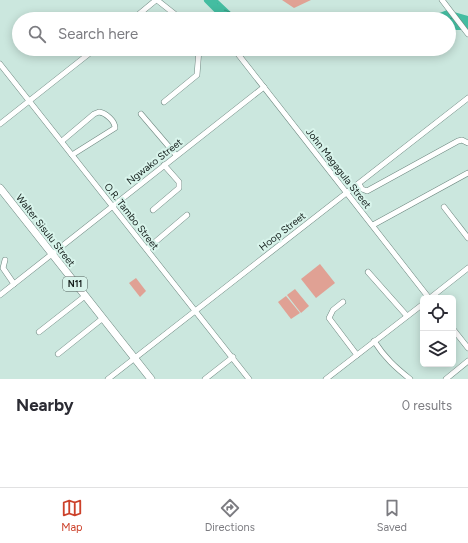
<!DOCTYPE html>
<style>
body{margin:0;font-family:Figtree,sans-serif;background:#f2f2f3;color:#2b2b33}
.controls{position:absolute;right:12px;bottom:12px;display:grid;overflow:hidden;border-radius:6px;box-shadow:0 2px 10px #0003}
.controls button{width:36px;height:36px;display:grid;place-items:center;padding:0;border:0;border-bottom:1px solid #e1e1e2;background:#fff;color:#2b2b33;font:20px sans-serif}
.list{margin:0;padding:0;list-style:none}
h2{display:flex;justify-content:space-between;align-items:center;height:52px;margin:0;padding:0 16px;font-size:17px}
h2 small{font-size:13px;font-weight:400;color:#7c7c81}
.icon{flex:none;width:22px;height:22px;fill:none;stroke:currentColor;stroke-width:2;stroke-linecap:round;stroke-linejoin:round}
.map{position:relative;flex:none;width:468px;height:379px;overflow:hidden}
.search{position:absolute;background:#fff;box-shadow:0 2px 10px #0003;left:12px;right:12px;top:12px;height:44px;display:flex;align-items:center;gap:10px;box-sizing:border-box;padding:0 14px;border-radius:22px;color:#7c7c81;font-size:15px}
.sheet{height:108px;background:#fff}
nav{display:flex;justify-content:space-around;align-items:center;box-sizing:border-box;height:56px;border-top:1px solid #e1e1e2;background:#fff;font-size:11px;color:#7c7c81}
nav a{display:grid;justify-items:center;gap:2px}
nav .on{color:#cc412a}
.map>svg:first-child{display:block}
.garden{fill:#e0a194}
.water{fill:url(#water-ripples)}
.lines{fill:none;stroke-linecap:round;stroke-linejoin:round}
.river{stroke:#44bda1;stroke-width:8}
.minor-casing{stroke:#6e8880;stroke-width:6}
.highway-casing{stroke:#6e8880;stroke-width:8}
.minor{stroke:#fff;stroke-width:5}
.highway{stroke:#fff;stroke-width:7}
.labels{text-anchor:middle;stroke-width:4;stroke-linejoin:round;paint-order:stroke}
.shield{fill:#d8f4eb;stroke:#505f5a;stroke-width:1}
.shield-label{font-size:9px;font-weight:bold;fill:#151f1c}
.street-label{font-size:10px;fill:#151f1c;stroke:#d8f4eb}
</style>
<div class="map">
<svg width="468" height="379" viewBox="0 0 468 379">
<defs>
<pattern id="water-ripples" width="26" height="14" patternUnits="userSpaceOnUse"><rect width="26" height="14" fill="#44bda1"/><path d="M2 4q2-2 4 0t4 0M15 11q2-2 4 0t4 0" fill="none" stroke="#389982"/></pattern>
</defs>
<rect width="100%" height="100%" fill="#cbe7de"/>
<g class="garden">
<path d="M282,0H311L294,8Z"/>
<path d="M320,264L335,283L316,298L301,279Z"/>
<path d="M136,278L146,291L140,297L129,283Z"/>
<path d="M295,289L309,306L301,313L287,295Z"/>
<path d="M286,296L300,313L291,319L278,302Z"/>
</g>
<g class="water">
<path d="M211,0H218L236,17L240,19H232Z"/>
<path d="M447,10L468,16V22L449,24V19H390C400,15 408,18 419,17C429,16 438,14 447,10Z"/>
</g>
<g class="lines">
<g class="river">
<path d="M208,0L227,19"/>
<path d="M449,26H468"/>
</g>
<g class="minor-casing">
<g id="minor">
<path d="M157,0L181,19"/>
<path d="M442,0L468,34"/>
<path d="M133,19L156,0"/>
<path d="M234,49L429,298"/>
<path d="M0,64L249,379"/>
<path d="M164,102L197,75L199,49"/>
<path d="M141,114L176,155"/>
<path d="M0,124L95,49"/>
<path d="M62,141L94,114L99,112C106,113 115,121 115,128L72,155"/>
<path d="M359,184L362,189L367,191L458,141L462,140L468,143"/>
<path d="M444,207L468,238"/>
<path d="M153,210L179,188V182L164,165"/>
<path d="M373,225L468,173"/>
<path d="M147,249L187,215"/>
<path d="M5,260L3,268L14,284"/>
<path d="M368,272L407,316"/>
<path d="M0,295L264,87"/>
<path d="M430,298L468,268"/>
<path d="M343,302L333,310L329,318L357,355"/>
<path d="M453,329L468,348"/>
<path d="M39,332L85,296"/>
<path d="M374,341C385,358 395,367 410,379"/>
<path d="M58,354L103,318"/>
<path d="M108,379L468,98"/>
<path d="M205,379L233,357"/>
<path d="M326,379L423,304"/>
<path d="M446,379L468,361"/>
</g>
</g>
<g class="highway-casing">
<path id="highway" d="M0,188L151,379"/>
</g>
<use href="#minor" class="minor"/>
<use href="#highway" class="highway"/>
</g>
<g class="labels">
<rect class="shield" x="63" y="277" width="24" height="14" rx="3"/>
<g class="shield-label">
<text x="75" y="287">N11</text>
</g>
<g class="street-label">
<text transform="translate(154 161) rotate(-38)" y="4">Ngwako Street</text>
<text transform="translate(339 168) rotate(52)" y="4">John Magagula Street</text>
<text transform="translate(132 216) rotate(52)" y="4">O.R. Tambo Street</text>
<text transform="translate(46 230) rotate(52)" y="4">Walter Sisulu Street</text>
<text transform="translate(282 231) rotate(-38)" y="4">Hoop Street</text>
</g>
</g>
</svg>
<div class="controls">
<button><svg class="icon" aria-label="locate" viewBox="0 0 24 24"><circle cx="12" cy="12" r="6"/><path d="M12 2v4M12 18v4M2 12h4M18 12h4"/></svg></button>
<button><svg class="icon" aria-label="layers" viewBox="0 0 24 24"><path d="M12 4l9 5-9 5-9-5zM3 14l9 5 9-5"/></svg></button>
</div>
<div class="search"><svg class="icon" aria-label="search" viewBox="0 0 24 24"><circle cx="10" cy="10" r="6"/><path d="M15 15l6 6"/></svg>Search here</div>
</div>
<section class="sheet">
<h2>Nearby<small>0 results</small></h2>
<ul class="list">
</ul>
</section>
<nav>
<a class="on"><svg class="icon" aria-label="map" viewBox="0 0 24 24"><path d="M3 6l6-2 6 2 6-2v14l-6 2-6-2-6 2zM9 4v14M15 6v14"/></svg>Map</a>
<a><svg class="icon" aria-label="directions" viewBox="0 0 24 24"><path d="M12 3l9 9-9 9-9-9zM9 14v-3h6M13 9l2 2-2 2"/></svg>Directions</a>
<a><svg class="icon" aria-label="saved" viewBox="0 0 24 24"><path d="M7 4h10v16l-5-4-5 4z"/></svg>Saved</a>
</nav>
